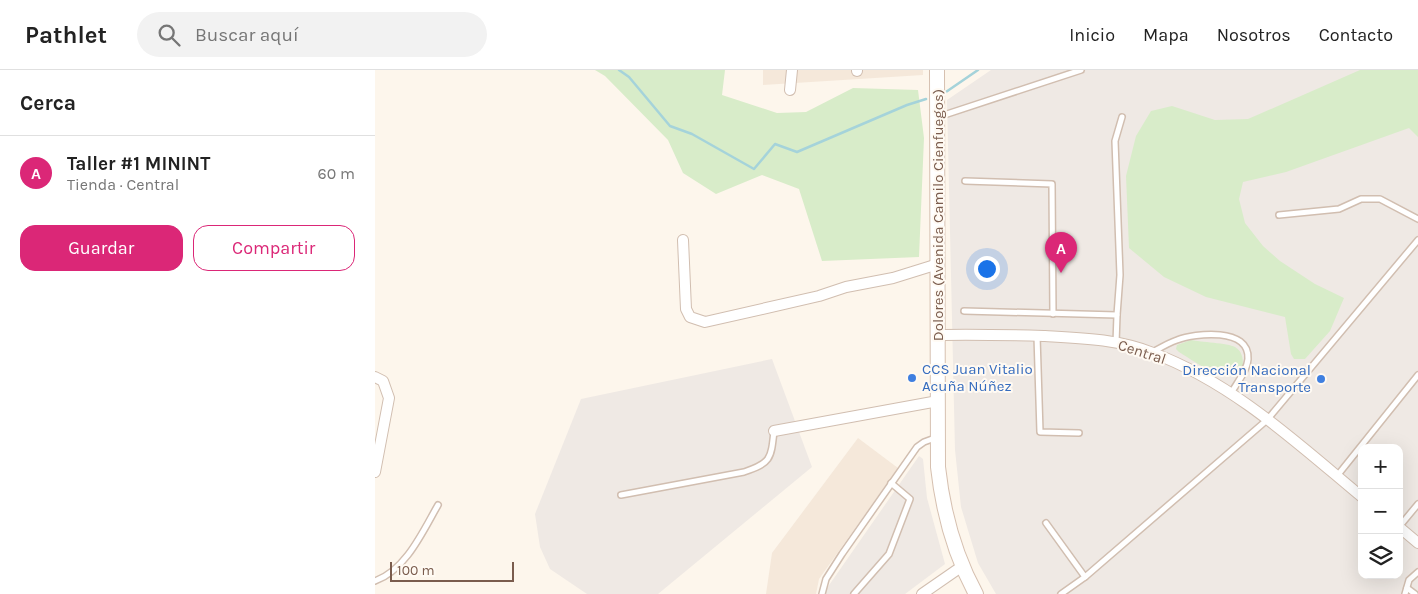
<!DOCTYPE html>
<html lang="es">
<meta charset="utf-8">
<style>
body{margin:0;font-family:Karla,sans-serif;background:#f2f2f2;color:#222}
.controls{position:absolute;right:15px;bottom:15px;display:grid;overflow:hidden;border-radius:10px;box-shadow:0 5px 20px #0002}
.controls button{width:45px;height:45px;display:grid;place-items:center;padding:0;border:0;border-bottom:1px solid #e0e0e0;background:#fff;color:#222;font:25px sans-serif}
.scale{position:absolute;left:15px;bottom:12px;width:124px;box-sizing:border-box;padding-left:5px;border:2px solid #7a5c4d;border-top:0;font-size:14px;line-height:18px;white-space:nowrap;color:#7a5c4d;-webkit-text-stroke:4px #fffaf3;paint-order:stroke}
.you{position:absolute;left:611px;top:198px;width:18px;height:18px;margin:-12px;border:4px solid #fff;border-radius:50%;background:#1a73e8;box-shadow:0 0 0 8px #1a73e833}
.badge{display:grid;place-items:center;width:32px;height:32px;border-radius:50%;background:#db2777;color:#fff;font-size:16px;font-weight:700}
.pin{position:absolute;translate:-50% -41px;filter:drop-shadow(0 1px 2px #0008)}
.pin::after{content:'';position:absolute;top:26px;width:18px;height:15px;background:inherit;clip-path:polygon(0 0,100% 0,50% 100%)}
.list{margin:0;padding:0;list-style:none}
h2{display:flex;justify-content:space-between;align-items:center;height:65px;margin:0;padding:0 20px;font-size:21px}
h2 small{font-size:16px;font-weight:400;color:#767676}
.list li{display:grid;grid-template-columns:32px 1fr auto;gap:15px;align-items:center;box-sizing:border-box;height:75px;padding:0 20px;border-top:1px solid #e0e0e0}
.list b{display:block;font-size:19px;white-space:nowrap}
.list p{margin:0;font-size:16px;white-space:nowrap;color:#767676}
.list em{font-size:16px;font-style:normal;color:#767676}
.actions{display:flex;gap:10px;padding:15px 20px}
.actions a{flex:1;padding:11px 0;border:1px solid #db2777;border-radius:15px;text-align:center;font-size:18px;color:#db2777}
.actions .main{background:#db2777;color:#fff}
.icon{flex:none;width:28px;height:28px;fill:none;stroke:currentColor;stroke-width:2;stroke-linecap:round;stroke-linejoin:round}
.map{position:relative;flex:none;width:1043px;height:524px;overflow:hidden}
header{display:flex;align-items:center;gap:30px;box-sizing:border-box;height:70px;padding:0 25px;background:#fff;border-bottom:1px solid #e0e0e0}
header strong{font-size:24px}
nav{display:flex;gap:28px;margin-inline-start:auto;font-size:18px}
.search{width:350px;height:45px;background:#f2f2f2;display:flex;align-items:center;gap:12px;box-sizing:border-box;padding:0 18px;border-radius:28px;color:#767676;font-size:19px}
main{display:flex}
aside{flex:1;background:#fff}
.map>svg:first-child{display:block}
.residential{fill:#f5e8da}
.industrial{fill:#efe9e4;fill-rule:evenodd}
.green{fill:#d8ecc9}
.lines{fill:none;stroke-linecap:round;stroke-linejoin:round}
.stream{stroke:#a5d3da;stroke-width:2.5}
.service-casing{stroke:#d1beb0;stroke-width:8}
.minor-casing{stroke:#d1beb0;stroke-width:12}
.secondary-casing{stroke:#d6c0b0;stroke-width:16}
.service{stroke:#fff;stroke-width:5}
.minor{stroke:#fff;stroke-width:10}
.secondary{stroke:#fff;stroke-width:14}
.shop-dot{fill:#3f7fe0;stroke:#fffaf3;stroke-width:2}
.labels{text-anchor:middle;stroke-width:4;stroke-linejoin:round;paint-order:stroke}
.street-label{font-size:15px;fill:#7a5c4d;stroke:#fffaf3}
.shop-label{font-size:15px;fill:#366cbe;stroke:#fffaf3;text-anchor:start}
</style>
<header>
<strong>Pathlet</strong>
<div class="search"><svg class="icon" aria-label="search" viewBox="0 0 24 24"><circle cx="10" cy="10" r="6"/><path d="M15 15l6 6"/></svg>Buscar aquí</div>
<nav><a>Inicio</a><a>Mapa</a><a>Nosotros</a><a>Contacto</a></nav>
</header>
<main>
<aside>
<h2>Cerca<small></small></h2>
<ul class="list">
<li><span class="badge">A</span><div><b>Taller #1 MININT</b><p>Tienda · Central</p></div><em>60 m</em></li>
</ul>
<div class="actions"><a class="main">Guardar</a><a>Compartir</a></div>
</aside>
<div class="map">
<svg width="1043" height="524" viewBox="0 0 1043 524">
<rect width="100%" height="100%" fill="#fdf6ec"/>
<g class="residential">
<path d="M388,0H548V5L388,15Z"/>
<path d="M483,368L523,398L444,509L441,524H391L397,483Z"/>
</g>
<g class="industrial">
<path d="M616,0H1043V524H621L603,493L586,437L580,380L572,30ZM987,378H1024V505H987Z"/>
<path d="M397,289L437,397L283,524H212L175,499L165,477L160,444L206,329Z"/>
<path d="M544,386L548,389L552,428L570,494L530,524H450V521Z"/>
</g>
<g class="green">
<path d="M220,0H350L347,25L402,43L431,42L478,18L543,20L549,68L544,187L447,191L424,119L387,105L341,124L308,103L293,70L230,6Z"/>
<path d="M985,0H1043V67L1034,58L911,102L868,112L864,129L870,153L888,176L905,191L940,214L969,228L955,261L930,289H919L916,284L910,247L831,227L789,207L754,178L751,106L761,66L776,41L797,36L840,50L873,49Z"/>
<path d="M816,270C825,272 853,273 860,277C867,281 868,288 868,295C863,300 858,304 851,305C839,306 814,288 804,282L801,279L802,275Z"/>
</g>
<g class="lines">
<g class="stream">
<path d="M244,0L254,7L295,56L317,64L379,99L400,74L422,82L532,35L551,29"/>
<path d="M568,24L603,0"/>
</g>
<g class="service-casing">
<g id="service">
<path d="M563,47L706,0"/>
<path d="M590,111L677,114L678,244"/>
<path d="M904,145L964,139L986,129H1005L1043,149"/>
<path d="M589,241L742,245"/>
<path d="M662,266L665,362L704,363"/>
<path d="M741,273L742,245L745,205L740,71L747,47"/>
<path d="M778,282C785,278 793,273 802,270C820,263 875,257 873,289C872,301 862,313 856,323"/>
<path d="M962,406L1043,305"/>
<path d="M246,425L369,402C396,393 396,389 399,361"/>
<path d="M671,453L710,507"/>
<path d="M1024,457L1043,434"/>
<path d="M0,511C31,500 48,461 63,435"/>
<path d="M1032,518L1040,524"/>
<path d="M447,524L451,509L467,484L542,377L549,372L560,368"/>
<path d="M479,524L514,484L535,429L516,413"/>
<path d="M686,524L710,507L892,350L1043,170"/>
<path d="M1030,524L1034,510L1043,502"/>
</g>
</g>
<g class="minor-casing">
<g id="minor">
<path d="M482,0V1"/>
<path d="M415,20L417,0"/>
<path d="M308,170L311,239L315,247L330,252L444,226L471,217L518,208L563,194"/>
<path d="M563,265C599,264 634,265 670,266C706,268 743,269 778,283C858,313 922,373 987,427"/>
<path d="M0,307L8,311L14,328L0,402"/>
<path d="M399,361L563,331"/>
<path d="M1024,457L1043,473"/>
<path d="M547,524L586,497"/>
</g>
</g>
<g class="secondary-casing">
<path id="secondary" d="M562,0L563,397C568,442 579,484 601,524"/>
</g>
<use href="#service" class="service"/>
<use href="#minor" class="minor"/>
<use href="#secondary" class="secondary"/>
</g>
<g class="shop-dot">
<circle cx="537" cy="308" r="5"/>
<circle cx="946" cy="309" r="5"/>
</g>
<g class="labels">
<g class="street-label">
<text transform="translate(563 145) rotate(-90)" y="5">Dolores (Avenida Camilo Cienfuegos)</text>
<text transform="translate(767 282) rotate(18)" y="5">Central</text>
</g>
<g class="shop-label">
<text x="547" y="304">CCS Juan Vitalio<tspan x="547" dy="17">Acuña Núñez</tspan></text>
<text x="936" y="305" text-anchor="end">Dirección Nacional<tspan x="936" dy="17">Transporte</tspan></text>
</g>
</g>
</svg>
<div class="controls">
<button>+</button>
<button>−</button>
<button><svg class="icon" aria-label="layers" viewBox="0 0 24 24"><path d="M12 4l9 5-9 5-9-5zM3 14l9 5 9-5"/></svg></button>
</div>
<div class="scale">100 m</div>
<div class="you"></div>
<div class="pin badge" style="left:686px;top:203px">A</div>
</div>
</main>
